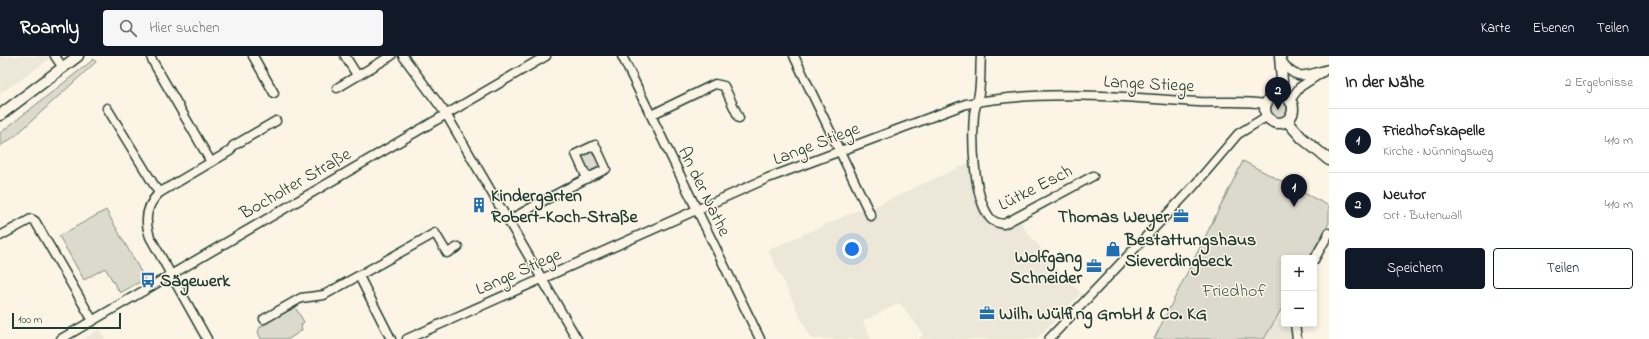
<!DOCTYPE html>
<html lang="de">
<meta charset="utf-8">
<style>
body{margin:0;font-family:"Indie Flower",sans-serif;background:#f6f6f6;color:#222}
.controls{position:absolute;right:12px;bottom:12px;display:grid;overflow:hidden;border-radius:4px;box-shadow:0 2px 6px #0003}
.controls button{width:36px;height:36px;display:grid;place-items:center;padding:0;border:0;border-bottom:1px solid #e0e0e0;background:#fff;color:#222;font:20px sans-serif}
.scale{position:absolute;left:12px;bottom:10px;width:109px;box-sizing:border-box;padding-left:4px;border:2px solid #1f3d34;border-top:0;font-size:11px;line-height:14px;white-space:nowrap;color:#1f3d34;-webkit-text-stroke:3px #fcf5e5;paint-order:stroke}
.you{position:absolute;left:852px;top:193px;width:14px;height:14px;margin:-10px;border:3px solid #fff;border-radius:50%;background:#1a73e8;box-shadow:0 0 0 6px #1a73e833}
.badge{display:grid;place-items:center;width:26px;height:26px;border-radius:50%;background:#111827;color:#fff;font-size:13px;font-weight:700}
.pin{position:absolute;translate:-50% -33px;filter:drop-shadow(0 1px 2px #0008)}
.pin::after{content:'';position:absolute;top:21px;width:14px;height:12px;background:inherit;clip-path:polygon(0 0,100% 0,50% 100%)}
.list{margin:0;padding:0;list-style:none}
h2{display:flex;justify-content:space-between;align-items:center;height:52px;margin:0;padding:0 16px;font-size:17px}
h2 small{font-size:13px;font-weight:400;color:#767676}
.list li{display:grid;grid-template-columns:26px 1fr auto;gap:12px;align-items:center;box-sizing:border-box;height:64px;padding:0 16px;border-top:1px solid #e0e0e0}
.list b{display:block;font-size:15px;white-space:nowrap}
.list p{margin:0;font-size:13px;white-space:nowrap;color:#767676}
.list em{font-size:13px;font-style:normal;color:#767676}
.actions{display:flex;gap:8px;padding:12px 16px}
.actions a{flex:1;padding:9px 0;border:1px solid #111827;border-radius:4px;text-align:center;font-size:14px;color:#111827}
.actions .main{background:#111827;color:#fff}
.icon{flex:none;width:22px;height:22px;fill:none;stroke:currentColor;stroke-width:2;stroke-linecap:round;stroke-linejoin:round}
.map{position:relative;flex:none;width:1329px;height:283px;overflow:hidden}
header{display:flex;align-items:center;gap:24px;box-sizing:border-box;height:56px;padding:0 20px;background:#111827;color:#fff}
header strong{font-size:19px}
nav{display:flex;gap:22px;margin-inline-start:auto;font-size:14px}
.search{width:280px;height:36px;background:#f6f6f6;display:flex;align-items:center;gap:10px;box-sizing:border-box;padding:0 14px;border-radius:4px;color:#767676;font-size:15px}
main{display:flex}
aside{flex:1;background:#fff}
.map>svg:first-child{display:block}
.built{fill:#ece7d8}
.green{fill:#dcdacc;stroke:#7e8c80}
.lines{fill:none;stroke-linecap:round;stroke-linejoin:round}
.minor-casing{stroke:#1f3d34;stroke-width:11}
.major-casing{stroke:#1f3d34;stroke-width:13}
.minor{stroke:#fcf5e5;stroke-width:8}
.major{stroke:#fcf5e5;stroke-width:10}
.labels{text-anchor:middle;stroke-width:3;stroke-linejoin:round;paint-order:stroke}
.street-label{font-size:18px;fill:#1f3d34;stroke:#fcf5e5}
.poi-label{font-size:18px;font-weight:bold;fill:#1f3d34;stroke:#fcf5e5;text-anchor:start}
.park-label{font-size:18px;fill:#455c52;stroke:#fcf5e5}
</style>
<header>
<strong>Roamly</strong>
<div class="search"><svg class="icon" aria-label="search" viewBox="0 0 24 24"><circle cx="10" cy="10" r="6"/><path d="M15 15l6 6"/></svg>Hier suchen</div>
<nav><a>Karte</a><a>Ebenen</a><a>Teilen</a></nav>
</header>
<main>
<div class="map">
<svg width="1329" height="283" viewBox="0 0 1329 283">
<rect width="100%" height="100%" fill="#fcf5e5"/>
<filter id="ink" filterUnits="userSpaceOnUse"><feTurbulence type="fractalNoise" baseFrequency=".025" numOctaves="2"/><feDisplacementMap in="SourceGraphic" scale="8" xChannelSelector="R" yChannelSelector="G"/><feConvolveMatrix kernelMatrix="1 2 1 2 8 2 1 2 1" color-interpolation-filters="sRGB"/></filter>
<g filter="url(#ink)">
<g class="built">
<path d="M0,0H53L25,21L0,37Z"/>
<path d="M971,106L986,164L989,166L999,172H1005L1023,163L1022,166L1023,171L1062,218L1081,237L1036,283H919L923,278L900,247L863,265L871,283H811L768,194L861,153L872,149L873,151Z"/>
<path d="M1277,261L1290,274L1291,283H1264Z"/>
<path d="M100,273L105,283H83Z"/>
</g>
<g class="green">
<path d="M94,3L96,6L14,81L0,90V77Z"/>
<circle cx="1278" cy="54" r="9"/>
<path d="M593,93L601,111L588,117L580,100Z"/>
<path d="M1243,105L1329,150V167L1311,202H1284V249L1264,283H1154Z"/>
<path d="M106,154L145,223L120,237L105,212L84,224L59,180Z"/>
<path d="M295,251L304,266L301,269L302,274L289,283H261L258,276L260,271Z"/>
</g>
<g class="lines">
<g class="minor-casing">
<g id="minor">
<path d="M55,0L63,12"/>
<path d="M253,0L274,37"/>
<path d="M345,0L357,19"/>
<path d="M403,0L446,58L577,283"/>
<path d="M622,0L760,283"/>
<path d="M794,0L871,160"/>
<path d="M981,0C980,12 981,25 979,37C978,44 975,51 974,58C972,85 973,140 990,162C994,167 999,167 1004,168L1093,120"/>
<path d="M152,4L211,106"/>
<path d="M1281,4C1296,27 1305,19 1328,13"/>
<path d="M337,32L391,0"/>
<path d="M1290,44L1300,31L1323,16"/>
<path d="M107,52L159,137"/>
<path d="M651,59L715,28L724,30L739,62"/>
<path d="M508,165C540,146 573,129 606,113L595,89L576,98L587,122"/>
<path d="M0,180L31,163L35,165L93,265"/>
<path d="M1314,204L1329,177"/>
<path d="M359,220L391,283"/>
<path d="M264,263L301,242L324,239L435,177L447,197L458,191"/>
<path d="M1295,268L1297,283"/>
<path d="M61,283L546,0"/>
<path d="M207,283L150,181C144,164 146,150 159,137L230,95L233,90L276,65"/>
<path d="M407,283L768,122L966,48C1041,33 1123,41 1198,46C1220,47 1243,44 1265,48"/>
<path d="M1049,283L1193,131L1238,78L1266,61"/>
</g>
</g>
<g class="major-casing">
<g id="major">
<path d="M1280,0L1282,25L1281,39"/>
<circle cx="1279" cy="53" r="14"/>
<path d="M0,59L78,0"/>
<path d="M1287,65L1302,82L1329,104"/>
</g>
</g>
<use href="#minor" class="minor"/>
<use href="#major" class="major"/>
</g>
</g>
<defs>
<g id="building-bare" transform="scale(1.2)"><path d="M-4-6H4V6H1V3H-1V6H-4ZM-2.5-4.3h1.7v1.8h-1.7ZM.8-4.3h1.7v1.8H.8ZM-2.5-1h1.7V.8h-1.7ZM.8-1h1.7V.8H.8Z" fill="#1f6fb2" stroke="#fcf5e5" stroke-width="2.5" paint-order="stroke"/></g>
<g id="office-bare" transform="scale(1.2)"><path d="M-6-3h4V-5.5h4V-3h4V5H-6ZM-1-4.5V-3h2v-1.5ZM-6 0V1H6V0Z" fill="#1f6fb2" stroke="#fcf5e5" stroke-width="2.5" paint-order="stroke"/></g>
<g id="shop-bare" transform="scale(1.2)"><path d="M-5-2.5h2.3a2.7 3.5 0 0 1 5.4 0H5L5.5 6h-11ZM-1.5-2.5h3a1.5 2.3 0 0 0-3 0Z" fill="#1f6fb2" stroke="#fcf5e5" stroke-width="2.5" paint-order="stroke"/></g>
<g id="bus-bare" transform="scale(1.2)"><path d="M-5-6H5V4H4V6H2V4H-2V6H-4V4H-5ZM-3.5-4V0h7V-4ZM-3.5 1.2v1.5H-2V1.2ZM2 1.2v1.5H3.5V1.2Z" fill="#1f6fb2" stroke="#fcf5e5" stroke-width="2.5" paint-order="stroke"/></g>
</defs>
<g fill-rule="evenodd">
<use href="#building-bare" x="479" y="149"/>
<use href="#office-bare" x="1181" y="160"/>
<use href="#shop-bare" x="1113" y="193"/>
<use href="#office-bare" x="1094" y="210"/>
<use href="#bus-bare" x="148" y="224"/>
<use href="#office-bare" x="987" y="257"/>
</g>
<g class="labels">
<g class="street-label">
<text transform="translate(1149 27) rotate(3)" y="6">Lange Stiege</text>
<text transform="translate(816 87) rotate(-21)" y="6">Lange Stiege</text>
<text transform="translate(295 127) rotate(-30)" y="6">Bocholter Straße</text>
<text transform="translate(1035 131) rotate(-27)" y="6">Lütke Esch</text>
<text transform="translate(705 135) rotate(64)" y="6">An der Nathe</text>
<text transform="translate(518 215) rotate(-24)" y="6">Lange Stiege</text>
</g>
<g class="poi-label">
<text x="491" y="145">Kindergarten<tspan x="491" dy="21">Robert-Koch-Straße</tspan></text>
<text x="1169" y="166" text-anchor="end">Thomas Weyer</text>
<text x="1125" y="189">Bestattungshaus<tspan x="1125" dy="21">Sieverdingbeck</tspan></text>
<text x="1082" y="206" text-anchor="end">Wolfgang<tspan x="1082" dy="21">Schneider</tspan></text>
<text x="160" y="230">Sägewerk</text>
<text x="999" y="263">Wilh. Wülfing GmbH &amp; Co. KG</text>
</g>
<g class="park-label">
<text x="1234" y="240">Friedhof</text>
</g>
</g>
</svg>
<div class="controls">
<button>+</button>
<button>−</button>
</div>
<div class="scale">100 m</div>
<div class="you"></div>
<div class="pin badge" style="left:1294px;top:151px">1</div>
<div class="pin badge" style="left:1278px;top:54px">2</div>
</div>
<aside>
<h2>In der Nähe<small>2 Ergebnisse</small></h2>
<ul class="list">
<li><span class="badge">1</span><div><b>Friedhofskapelle</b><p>Kirche · Nünningsweg</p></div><em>410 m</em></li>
<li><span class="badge">2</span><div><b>Neutor</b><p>Ort · Butenwall</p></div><em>410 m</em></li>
</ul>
<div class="actions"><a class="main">Speichern</a><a>Teilen</a></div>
</aside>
</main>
